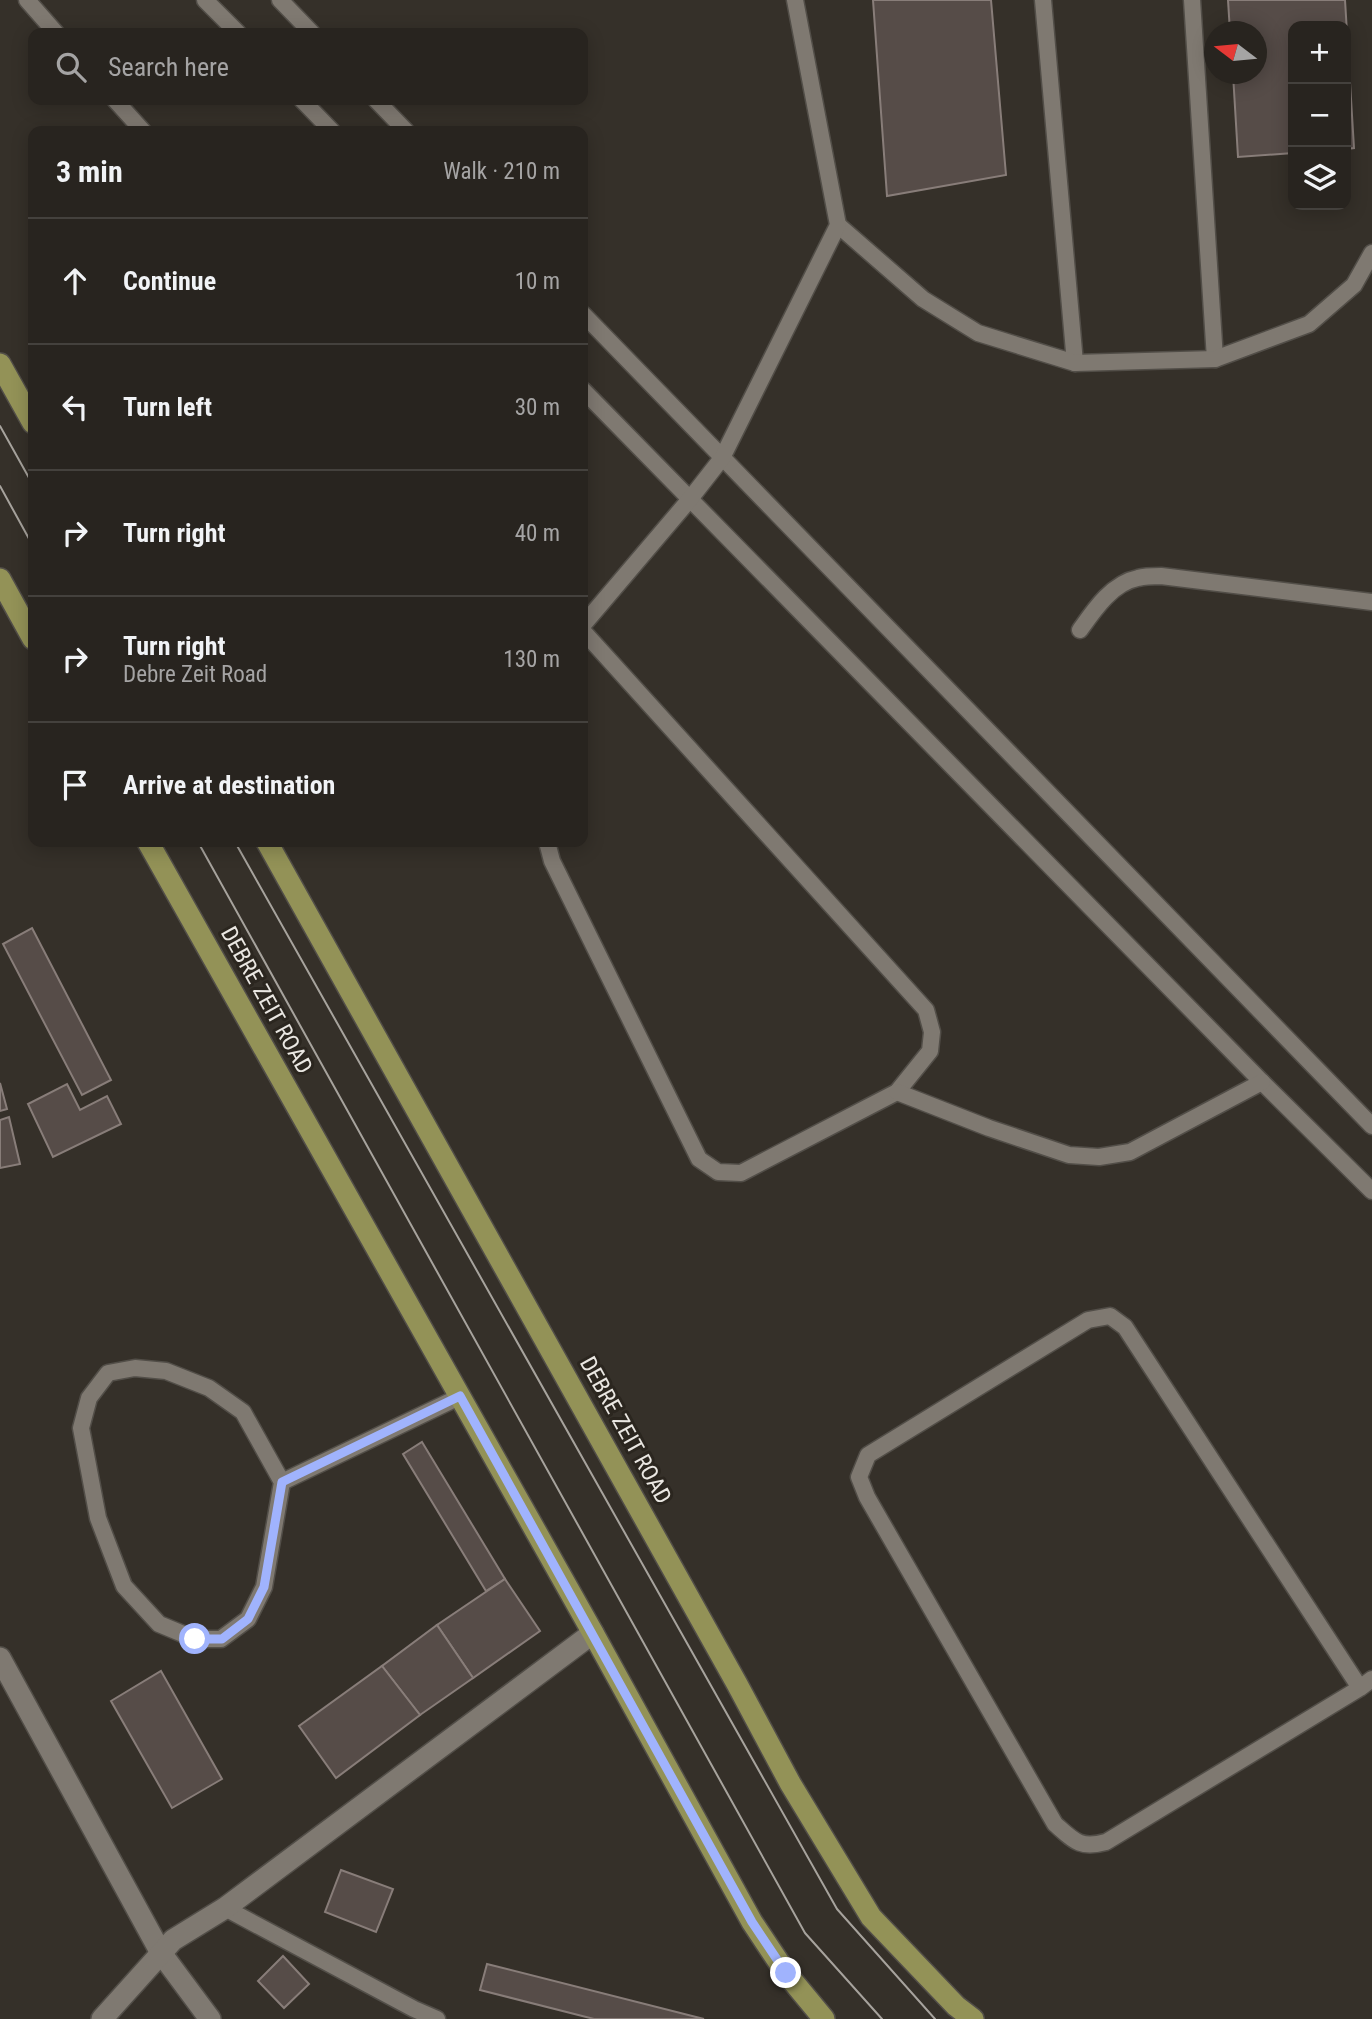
<!DOCTYPE html>
<meta charset="utf-8">
<style>
body{margin:0;font-family:"Roboto Condensed",sans-serif;background:#34302c;color:#f1f3f6}
.controls{position:absolute;right:21px;top:21px;display:grid;overflow:hidden;border-radius:14px;box-shadow:0 4px 18px #0003}
.controls button{width:63px;height:63px;display:grid;place-items:center;padding:0;border:0;border-bottom:2px solid #44413d;background:#28241f;color:#f1f3f6;font:35px sans-serif}
.compass{position:absolute;left:1204px;top:21px;width:63px;height:63px;border-radius:50%;background:#28241f;box-shadow:0 4px 18px #0003;rotate:286deg}
.stop{position:absolute;width:21px;height:21px;margin:-16px;border:5px solid #a0b3fd;border-radius:50%;background:#fff}
.stop.end{background:#a0b3fd;border-color:#fff;box-shadow:0 2px 7px #0008}
.list{margin:0;padding:0;list-style:none}
h2{display:flex;justify-content:space-between;align-items:center;height:91px;margin:0;padding:0 28px;font-size:30px}
h2 small{font-size:23px;font-weight:400;color:#a5a4a4}
.list li{display:grid;grid-template-columns:46px 1fr auto;gap:21px;align-items:center;box-sizing:border-box;height:126px;padding:0 28px;border-top:2px solid #44413d}
.list b{display:block;font-size:26px;white-space:nowrap}
.list p{margin:0;font-size:23px;white-space:nowrap;color:#a5a4a4}
.list em{font-size:23px;font-style:normal;color:#a5a4a4}
.icon{flex:none;width:38px;height:38px;fill:none;stroke:currentColor;stroke-width:2;stroke-linecap:round;stroke-linejoin:round}
.map{position:relative;flex:none;width:1372px;height:2019px;overflow:hidden}
.search{position:absolute;background:#28241f;box-shadow:0 4px 18px #0003;left:28px;top:28px;width:560px;height:77px;display:flex;align-items:center;gap:18px;box-sizing:border-box;padding:0 24px;border-radius:14px;color:#a5a4a4;font-size:26px}
.panel{position:absolute;background:#28241f;box-shadow:0 4px 18px #0003;left:28px;top:126px;width:560px;height:721px;border-radius:14px}
.map>svg:first-child{display:block}
.building{fill:#564c48;stroke:#887d79;stroke-width:2}
.lines{fill:none;stroke-linecap:round;stroke-linejoin:round}
.lane-casing{stroke:#524e48;stroke-width:19}
.street-casing{stroke:#524e48;stroke-width:24}
.primary-casing{stroke:#524e48;stroke-width:24}
.lane{stroke:#7f7971;stroke-width:16}
.street{stroke:#7f7971;stroke-width:21}
.primary{stroke:#939257;stroke-width:21}
.tram{stroke:#a7a39d;stroke-width:2}
.route{stroke:#a0b3fd;stroke-width:9}
.labels{text-anchor:middle;stroke-width:6;stroke-linejoin:round;paint-order:stroke}
.street-label{font-size:23px;fill:#eae7e2;stroke:#2b261f}
</style>
<div class="map">
<svg width="1372" height="2019" viewBox="0 0 1372 2019">
<rect width="100%" height="100%" fill="#353029"/>
<g class="building">
<path d="M873,0H991L1006,175L887,196Z"/>
<path d="M1228,0H1345L1354,148L1346,149V26H1293V153L1238,157L1233,74H1256V32H1230Z"/>
<path d="M32,928L111,1080L82,1095L3,944Z"/>
<path d="M0,1083L7,1109L0,1111Z"/>
<path d="M67,1084L80,1110L107,1096L121,1124L53,1157L28,1104Z"/>
<path d="M9,1117L20,1164L0,1168V1120Z"/>
<path d="M422,1442L505,1579L486,1591L403,1454Z"/>
<path d="M505,1579L540,1631L473,1678L437,1625Z"/>
<path d="M437,1625L473,1678L420,1715L382,1666Z"/>
<path d="M382,1666L420,1715L336,1778L299,1726Z"/>
<path d="M161,1671L222,1779L172,1808L111,1701Z"/>
<path d="M341,1870L393,1889L376,1932L325,1912Z"/>
<path d="M283,1956L309,1984L284,2008L258,1981Z"/>
<path d="M487,1964L704,2019H594L480,1990Z"/>
</g>
<g class="lines">
<g class="lane-casing">
<g id="lane">
<path d="M27,0L56,33"/>
<path d="M205,0L238,33"/>
<path d="M280,0L312,33"/>
<path d="M1043,0L1075,363"/>
<path d="M1192,0L1215,359"/>
<path d="M115,100L143,131"/>
<path d="M302,100L332,131"/>
<path d="M376,100L406,131"/>
<path d="M838,225L923,299L978,333L1075,363L1215,359L1309,324L1354,285L1372,253"/>
<path d="M583,314L1372,1126"/>
<path d="M583,390L1262,1082L1372,1191"/>
<path d="M583,625L690,499L722,458L838,225L795,0"/>
<path d="M1080,630C1094,610 1112,583 1138,578C1145,576 1153,576 1161,576L1372,602"/>
<path d="M547,842L552,861L699,1159L718,1172L741,1173L897,1092L930,1051L932,1032L926,1010L583,631"/>
<path d="M897,1092L989,1128L1069,1155L1099,1157L1130,1152L1262,1082"/>
<path d="M135,1368L166,1371L209,1388L243,1412L282,1482L264,1587L248,1619L221,1639H195L159,1624L124,1586L98,1518L81,1428L89,1398L108,1373Z"/>
<path d="M282,1482L459,1397"/>
<path d="M1360,1688L1125,1327L1110,1316L1088,1320L868,1455L859,1477L867,1497L1055,1824C1074,1841 1080,1849 1106,1842L1360,1688L1372,1679"/>
<path d="M225,1908L414,2009L437,2019"/>
</g>
</g>
<g class="street-casing">
<g id="street">
<path d="M0,1658L161,1953L210,2019"/>
<path d="M102,2019L173,1940L225,1908L593,1633"/>
</g>
</g>
<g class="primary-casing">
<g id="primary">
<path d="M0,364L33,423"/>
<path d="M0,579L33,639"/>
<path d="M148,842L593,1633L752,1922L786,1973L824,2019"/>
<path d="M267,842L737,1684L790,1783L871,1917L956,2006L973,2019"/>
</g>
</g>
<use href="#lane" class="lane"/>
<use href="#street" class="street"/>
<use href="#primary" class="primary"/>
<g class="tram">
<path d="M0,426L33,485"/>
<path d="M0,486L33,546"/>
<path d="M198,842L805,1933L882,2019"/>
<path d="M235,842L837,1909L935,2019"/>
</g>
</g>
<g class="lines">
<path class="route" d="M195,1639H222L248,1619L264,1587L282,1482L460,1396L752,1922L786,1973"/>
</g>
<g class="labels">
<g class="street-label">
<text transform="translate(267 1000) rotate(61)" y="8">DEBRE ZEIT ROAD</text>
<text transform="translate(626 1430) rotate(61)" y="8">DEBRE ZEIT ROAD</text>
</g>
</g>
</svg>
<div class="controls">
<button>+</button>
<button>−</button>
<button><svg class="icon" aria-label="layers" viewBox="0 0 24 24"><path d="M12 4l9 5-9 5-9-5zM3 14l9 5 9-5"/></svg></button>
</div>
<svg class="compass" viewBox="-18 -18 36 36"><path d="M0-13l5 13h-10z" fill="#e53935"/><path d="M0 13l5-13h-10z" fill="#a5a4a4"/></svg>
<div class="stop" style="left:195px;top:1639px"></div>
<div class="stop end" style="left:786px;top:1973px"></div>
<div class="search"><svg class="icon" aria-label="search" viewBox="0 0 24 24"><circle cx="10" cy="10" r="6"/><path d="M15 15l6 6"/></svg>Search here</div>
<section class="panel">
<h2>3 min<small>Walk · 210 m</small></h2>
<ul class="list">
<li><svg class="icon" aria-label="ahead" viewBox="0 0 24 24"><path d="M12 20V5M6 11l6-6 6 6"/></svg><div><b>Continue</b></div><em>10 m</em></li>
<li><svg class="icon" aria-label="left" viewBox="0 0 24 24"><path d="M17 20v-9H6M10 6l-5 5 5 5"/></svg><div><b>Turn left</b></div><em>30 m</em></li>
<li><svg class="icon" aria-label="right" viewBox="0 0 24 24"><path d="M7 20v-9h11M14 6l5 5-5 5"/></svg><div><b>Turn right</b></div><em>40 m</em></li>
<li><svg class="icon" aria-label="right" viewBox="0 0 24 24"><path d="M7 20v-9h11M14 6l5 5-5 5"/></svg><div><b>Turn right</b><p>Debre Zeit Road</p></div><em>130 m</em></li>
<li><svg class="icon" aria-label="arrive" viewBox="0 0 24 24"><path d="M6 21V4h12l-3 4 3 4H6"/></svg><div><b>Arrive at destination</b></div></li>
</ul>
</section>
</div>
